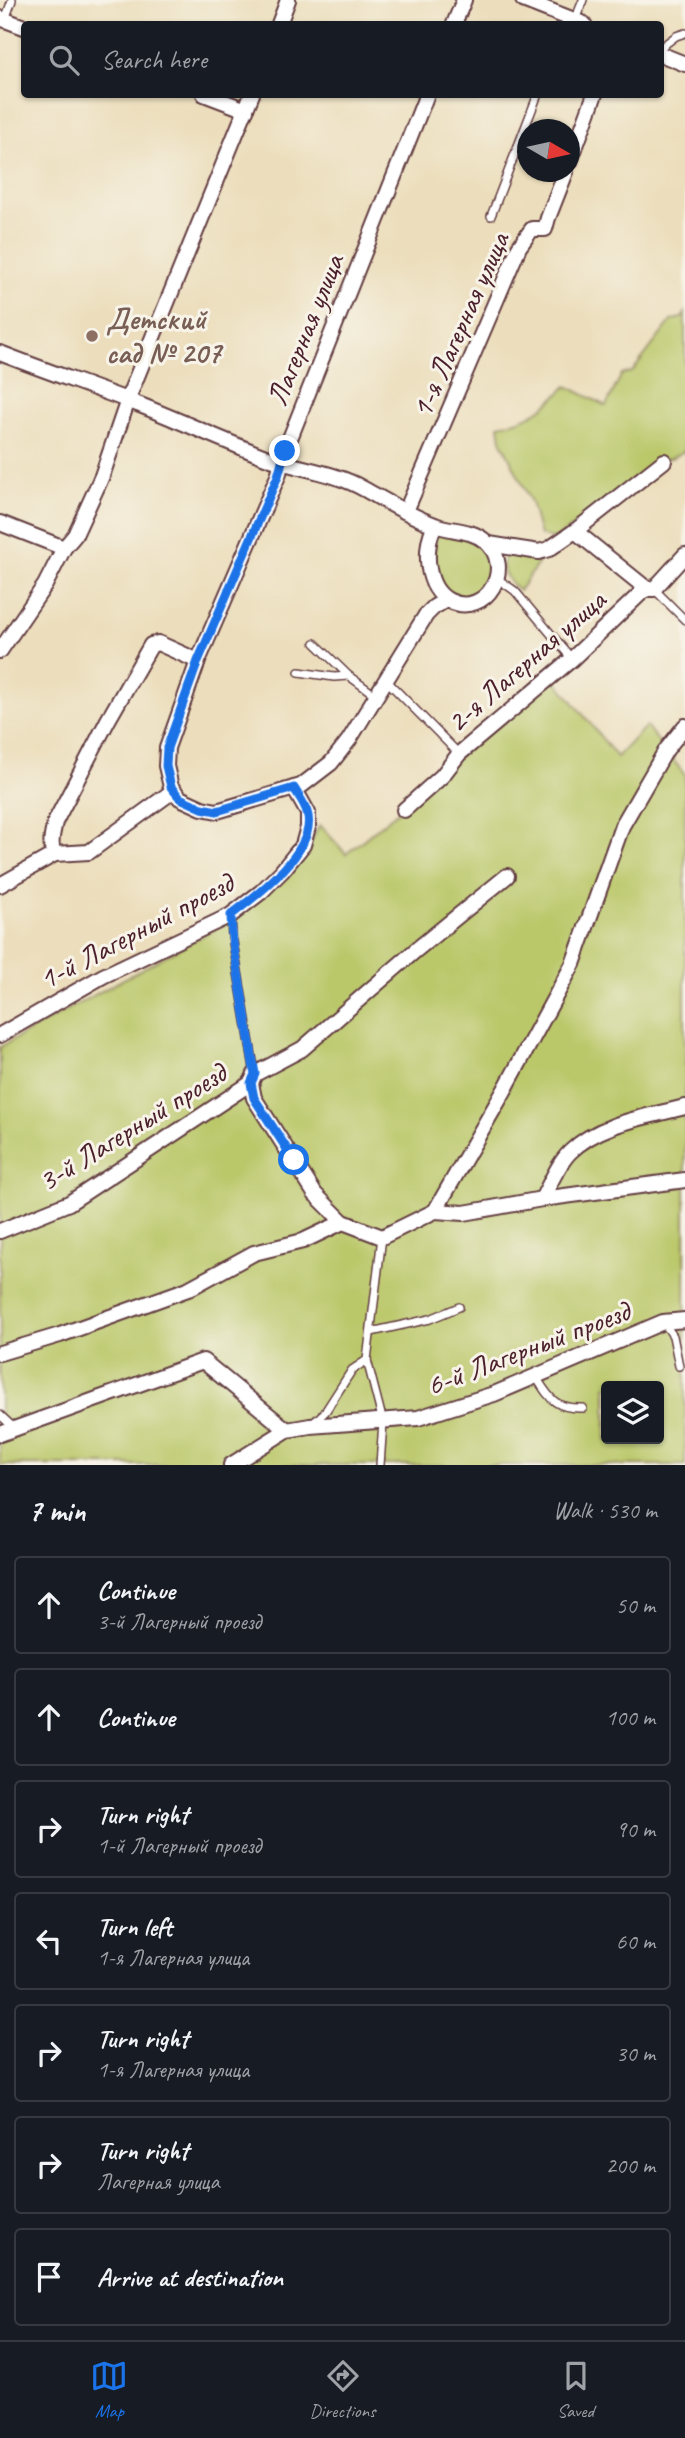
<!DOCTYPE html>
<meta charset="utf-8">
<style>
body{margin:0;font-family:Caveat,sans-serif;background:#20242c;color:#f1f3f6}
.controls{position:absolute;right:21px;bottom:21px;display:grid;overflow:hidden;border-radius:7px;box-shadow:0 2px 5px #0004}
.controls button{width:63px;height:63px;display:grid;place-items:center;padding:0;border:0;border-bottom:2px solid #363941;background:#171b24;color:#f1f3f6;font:35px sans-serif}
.compass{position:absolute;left:517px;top:119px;width:63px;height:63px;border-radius:50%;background:#171b24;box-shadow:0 2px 5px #0004;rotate:99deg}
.stop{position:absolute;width:21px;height:21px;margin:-16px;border:5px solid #1a73e8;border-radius:50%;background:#fff}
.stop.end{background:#1a73e8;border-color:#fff;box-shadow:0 2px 7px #0008}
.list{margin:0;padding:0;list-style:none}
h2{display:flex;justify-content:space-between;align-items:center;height:91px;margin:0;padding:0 28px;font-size:30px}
h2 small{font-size:23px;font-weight:400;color:#9ea1a6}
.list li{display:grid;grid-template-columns:46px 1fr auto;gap:21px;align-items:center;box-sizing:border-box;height:98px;margin:0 14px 14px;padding:0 14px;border:2px solid #363941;border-radius:7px}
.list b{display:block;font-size:26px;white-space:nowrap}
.list p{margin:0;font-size:23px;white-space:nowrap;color:#9ea1a6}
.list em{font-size:23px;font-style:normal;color:#9ea1a6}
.icon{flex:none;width:38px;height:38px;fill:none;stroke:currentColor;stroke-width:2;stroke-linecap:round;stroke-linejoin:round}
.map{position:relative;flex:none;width:685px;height:1465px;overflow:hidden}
.search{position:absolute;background:#171b24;box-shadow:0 2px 5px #0004;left:21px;right:21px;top:21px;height:77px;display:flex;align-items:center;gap:18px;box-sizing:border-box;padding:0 24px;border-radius:7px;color:#9ea1a6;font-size:26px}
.sheet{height:875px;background:#171b24}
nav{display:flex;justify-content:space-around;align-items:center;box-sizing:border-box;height:98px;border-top:2px solid #363941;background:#171b24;font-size:19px;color:#9ea1a6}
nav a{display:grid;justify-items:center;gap:4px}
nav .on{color:#1a73e8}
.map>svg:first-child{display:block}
.green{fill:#bbc86b;stroke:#82744b;stroke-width:2;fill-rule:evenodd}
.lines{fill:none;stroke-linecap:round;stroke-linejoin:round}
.lane-casing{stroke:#623c41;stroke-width:10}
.street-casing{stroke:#623c41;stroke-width:18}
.lane{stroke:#fff;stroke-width:7}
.street{stroke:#fff;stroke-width:14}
.route{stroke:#1a73e8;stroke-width:9}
.education-dot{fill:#8d6e63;stroke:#f7f3e8;stroke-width:2.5}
.labels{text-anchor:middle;stroke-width:6;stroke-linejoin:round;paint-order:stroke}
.education-label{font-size:30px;font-weight:bold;fill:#785e54;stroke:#f7f3e8;text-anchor:start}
.street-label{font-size:30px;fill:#4a1f2b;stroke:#f7f3e8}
</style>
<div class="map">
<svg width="685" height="1465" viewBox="0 0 685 1465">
<rect width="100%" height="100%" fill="#f7f3e8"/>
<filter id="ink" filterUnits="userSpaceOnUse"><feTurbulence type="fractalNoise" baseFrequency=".0143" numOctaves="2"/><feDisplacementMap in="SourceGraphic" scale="14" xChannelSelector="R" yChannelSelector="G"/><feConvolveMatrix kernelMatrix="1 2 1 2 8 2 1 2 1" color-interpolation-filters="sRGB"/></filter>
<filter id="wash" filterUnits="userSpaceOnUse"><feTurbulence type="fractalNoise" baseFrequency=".00686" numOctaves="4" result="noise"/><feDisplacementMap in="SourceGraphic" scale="28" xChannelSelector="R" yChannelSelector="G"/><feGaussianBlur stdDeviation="1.57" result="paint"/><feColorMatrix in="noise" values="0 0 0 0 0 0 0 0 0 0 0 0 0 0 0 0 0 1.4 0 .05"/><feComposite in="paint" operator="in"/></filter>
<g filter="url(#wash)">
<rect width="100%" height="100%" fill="#ecdebc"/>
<g class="green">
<path d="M685,313V451L671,458L663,459L554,540L540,535L531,502L501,440L499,425C530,420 545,408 567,386L606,406L622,374L632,372L672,320L682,318Z"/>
<path d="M444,532C478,542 483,538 494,574L478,597L456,600L442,589L433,560L436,537Z"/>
<path d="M510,552L539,562L519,591C507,580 499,571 505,554Z"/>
<path d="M550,673L617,757L646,726L685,775V1465H0V1047L240,915L300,861L320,825L346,854L398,811ZM606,1386H659V1439H606Z"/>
</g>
</g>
<g filter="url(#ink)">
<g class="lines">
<g class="lane-casing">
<g id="lane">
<path d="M5,20L12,0"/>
<path d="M575,20L583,0"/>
<path d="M660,48L676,36L685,33"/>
<path d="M491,216L538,94"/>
<path d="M498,579L515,591L572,659"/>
<path d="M654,589L685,620"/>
<path d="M315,643L349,676L375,695"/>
<path d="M299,672L334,677L349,676"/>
<path d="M386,680L459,754"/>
<path d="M231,916L232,936L255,1074"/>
<path d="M664,1323L673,1336L679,1366"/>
<path d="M371,1332L430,1319L459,1307"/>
<path d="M367,1360L383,1422L380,1465"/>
<path d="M536,1377C550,1399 555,1409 583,1408"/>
<path d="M0,1415L14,1428"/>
<path d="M313,1423L325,1412L352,1370L367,1360L382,1237"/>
</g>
</g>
<g class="street-casing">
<g id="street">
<path d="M523,0L584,24"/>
<path d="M0,18L24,27"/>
<path d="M279,24L288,0"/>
<path d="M454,24L464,0"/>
<path d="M660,54L685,64"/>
<path d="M204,94L246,110"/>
<path d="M427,94L285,451L278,476L198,661L167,748L166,766L171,787L180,798L202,808L217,811L301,786L331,763L349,740L426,615L434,607L446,600"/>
<path d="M570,162L595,94"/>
<path d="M0,353C46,371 93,387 140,405C183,422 224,441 268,458C299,469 334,472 364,489C386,501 410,516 435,525C450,531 471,529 485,541C516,567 486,618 450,601C425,589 423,547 435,525"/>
<path d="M406,511L519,247L532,229H545L548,218L566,172"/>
<path d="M0,523L64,548"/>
<path d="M575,531L647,589"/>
<path d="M489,544L539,552L549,549L575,531L664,461"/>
<path d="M0,651L45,585L64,548L75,535L102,476L131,391L252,94"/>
<path d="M404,810L442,776L459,754L572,659L641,593L647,589H654L685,555"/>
<path d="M55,854C48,846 53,832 55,822L108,720L151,645L158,643L198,661"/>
<path d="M0,885L55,854L89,852L173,791"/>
<path d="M0,1035L103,976L231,915L261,892L282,871L303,845L308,827V813L294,788"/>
<path d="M251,1083L255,1074L302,1049L416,950L507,876"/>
<path d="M542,1199C550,1184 558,1164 570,1152C599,1123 647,1117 685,1107"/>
<path d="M435,1211L464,1213L542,1199L685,1180"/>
<path d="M0,1231L69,1203L251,1083L254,1098L315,1194L343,1222L382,1237L435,1211L504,1091L573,964L622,826L666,750L685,726"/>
<path d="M0,1353L60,1335L188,1289L254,1253L303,1241L343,1222"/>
<path d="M0,1434L203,1361L287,1430"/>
<path d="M231,1465L287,1430L310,1426L418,1418L494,1394L663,1322L685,1320"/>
</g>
</g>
<use href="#lane" class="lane"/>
<use href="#street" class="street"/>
</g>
</g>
<g class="lines" filter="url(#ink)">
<path class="route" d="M285,451L278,476L198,661L167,748L166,766L171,787L180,798L202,808L217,811L294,788C298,795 305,804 307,812C319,849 256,896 231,915L232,936L255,1074L251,1083L254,1098L294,1160"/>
</g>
<circle class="education-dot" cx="92" cy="336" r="7"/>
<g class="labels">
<g class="education-label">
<text x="106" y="329">Детский<tspan x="106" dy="34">сад № 207</tspan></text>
</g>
<g class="street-label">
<text transform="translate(460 325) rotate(-66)" y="10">1-я Лагерная улица</text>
<text transform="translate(305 330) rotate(-68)" y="10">Лагерная улица</text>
<text transform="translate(526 661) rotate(-41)" y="10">2-я Лагерная улица</text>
<text transform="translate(136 931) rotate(-28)" y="10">1-й Лагерный проезд</text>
<text transform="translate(132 1127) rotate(-32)" y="10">3-й Лагерный проезд</text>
<text transform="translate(528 1348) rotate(-21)" y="10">6-й Лагерный проезд</text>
</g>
</g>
</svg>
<div class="controls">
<button><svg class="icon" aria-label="layers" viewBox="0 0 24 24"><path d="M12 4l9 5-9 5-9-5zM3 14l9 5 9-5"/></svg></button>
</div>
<svg class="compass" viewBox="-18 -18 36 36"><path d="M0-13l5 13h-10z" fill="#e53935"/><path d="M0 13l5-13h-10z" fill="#9ea1a6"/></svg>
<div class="stop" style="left:294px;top:1160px"></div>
<div class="stop end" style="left:285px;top:451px"></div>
<div class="search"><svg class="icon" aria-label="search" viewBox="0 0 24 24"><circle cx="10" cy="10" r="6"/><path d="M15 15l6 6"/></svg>Search here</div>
</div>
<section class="sheet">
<h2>7 min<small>Walk · 530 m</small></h2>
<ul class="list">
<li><svg class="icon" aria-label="ahead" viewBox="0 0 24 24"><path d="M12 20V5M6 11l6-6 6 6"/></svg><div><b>Continue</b><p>3-й Лагерный проезд</p></div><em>50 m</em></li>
<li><svg class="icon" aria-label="ahead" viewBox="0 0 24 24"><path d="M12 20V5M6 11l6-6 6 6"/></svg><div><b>Continue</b></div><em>100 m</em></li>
<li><svg class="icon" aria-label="right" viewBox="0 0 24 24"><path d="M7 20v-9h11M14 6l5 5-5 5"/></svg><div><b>Turn right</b><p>1-й Лагерный проезд</p></div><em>90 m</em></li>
<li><svg class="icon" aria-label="left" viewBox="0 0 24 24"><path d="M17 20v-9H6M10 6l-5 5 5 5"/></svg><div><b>Turn left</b><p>1-я Лагерная улица</p></div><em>60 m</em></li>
<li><svg class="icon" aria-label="right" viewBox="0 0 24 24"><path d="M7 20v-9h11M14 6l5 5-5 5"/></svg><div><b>Turn right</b><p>1-я Лагерная улица</p></div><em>30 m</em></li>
<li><svg class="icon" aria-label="right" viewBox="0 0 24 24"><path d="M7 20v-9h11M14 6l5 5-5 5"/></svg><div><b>Turn right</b><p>Лагерная улица</p></div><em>200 m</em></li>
<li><svg class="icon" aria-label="arrive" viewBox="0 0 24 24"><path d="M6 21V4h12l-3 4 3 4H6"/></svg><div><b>Arrive at destination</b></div></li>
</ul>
</section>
<nav>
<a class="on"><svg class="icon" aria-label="map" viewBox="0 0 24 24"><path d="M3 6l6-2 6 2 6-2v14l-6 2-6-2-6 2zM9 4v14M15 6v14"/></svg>Map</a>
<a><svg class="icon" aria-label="directions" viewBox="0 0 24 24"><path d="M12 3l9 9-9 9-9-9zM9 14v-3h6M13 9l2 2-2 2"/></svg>Directions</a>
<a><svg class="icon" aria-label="saved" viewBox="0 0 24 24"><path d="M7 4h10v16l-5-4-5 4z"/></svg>Saved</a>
</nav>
